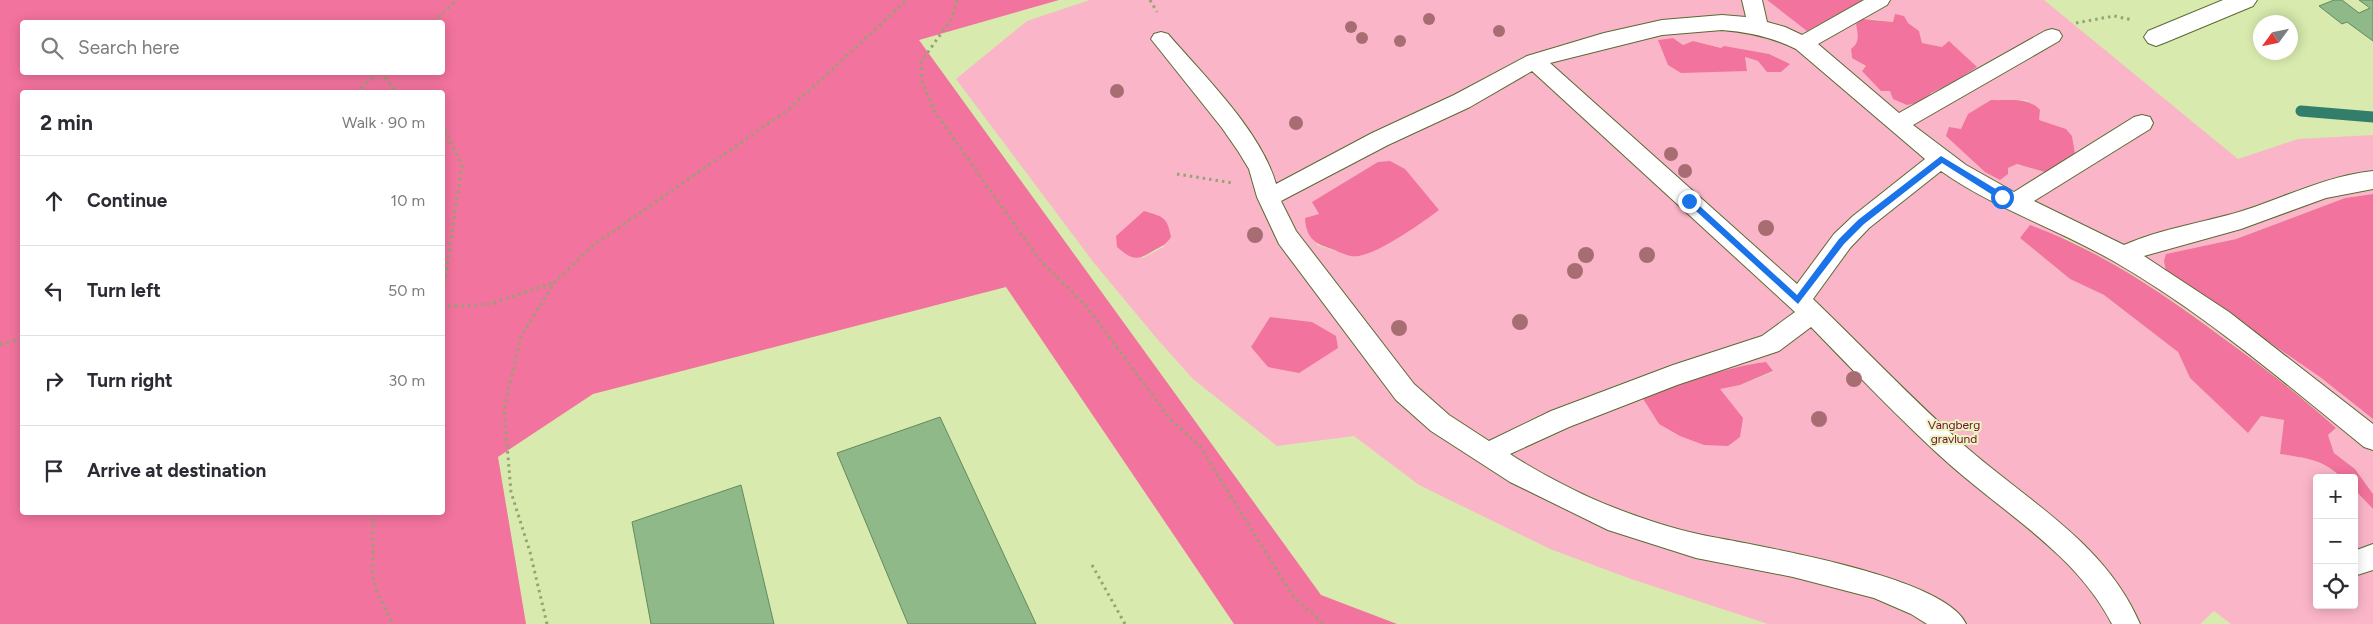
<!DOCTYPE html>
<meta charset="utf-8">
<style>
body{margin:0;font-family:Figtree,sans-serif;background:#f7f7f7;color:#2b2b33}
.controls{position:absolute;right:15px;bottom:15px;display:grid;overflow:hidden;border-radius:5px;box-shadow:0 2px 12px #0003}
.controls button{width:45px;height:45px;display:grid;place-items:center;padding:0;border:0;border-bottom:1px solid #e1e1e2;background:#fff;color:#2b2b33;font:25px sans-serif}
.compass{position:absolute;left:2253px;top:15px;width:45px;height:45px;border-radius:50%;background:#fff;box-shadow:0 2px 12px #0003;rotate:237deg}
.stop{position:absolute;width:15px;height:15px;margin:-11px;border:4px solid #1a73e8;border-radius:50%;background:#fff}
.stop.end{background:#1a73e8;border-color:#fff;box-shadow:0 1px 5px #0008}
.list{margin:0;padding:0;list-style:none}
h2{display:flex;justify-content:space-between;align-items:center;height:65px;margin:0;padding:0 20px;font-size:21px}
h2 small{font-size:16px;font-weight:400;color:#7c7c81}
.list li{display:grid;grid-template-columns:32px 1fr auto;gap:15px;align-items:center;box-sizing:border-box;height:90px;padding:0 20px;border-top:1px solid #e1e1e2}
.list b{display:block;font-size:19px;white-space:nowrap}
.list em{font-size:16px;font-style:normal;color:#7c7c81}
.icon{flex:none;width:28px;height:28px;fill:none;stroke:currentColor;stroke-width:2;stroke-linecap:round;stroke-linejoin:round}
.map{position:relative;flex:none;width:2373px;height:624px;overflow:hidden}
.search{position:absolute;background:#fff;box-shadow:0 2px 12px #0003;left:20px;top:20px;width:425px;height:55px;display:flex;align-items:center;gap:12px;box-sizing:border-box;padding:0 18px;border-radius:5px;color:#7c7c81;font-size:19px}
.panel{position:absolute;background:#fff;box-shadow:0 2px 12px #0003;left:20px;top:90px;width:425px;height:425px;border-radius:5px}
.map>svg:first-child{display:block}
.green{fill:#fab6c8;fill-rule:evenodd}
.forest{fill:#f2739d;fill-rule:evenodd}
.lines{fill:none;stroke-linecap:round;stroke-linejoin:round}
.stream{stroke:#337d6b;stroke-width:11}
.building{fill:#90b989;stroke:#638a5d}
.lane-casing{stroke:#5a6932;stroke-width:2}
.street-casing{stroke:#5a6932;stroke-width:2}
.path{stroke:#95a374;stroke-width:3;stroke-dasharray:2.5 4;stroke-linecap:butt}
.lane{fill:#fff;fill-rule:evenodd}
.street{fill:#fff;fill-rule:evenodd}
.tree{fill:#a86d72}
.route{fill:#1a73e8}
.labels{text-anchor:middle;stroke-width:4;stroke-linejoin:round;paint-order:stroke}
.park-label{font-size:12px;fill:#800740;stroke:#e6f7bb}
</style>
<div class="map">
<svg width="2373" height="624" viewBox="0 0 2373 624">
<rect width="100%" height="100%" fill="#d8eaae"/>
<path class="green" d="M1090,0H1767L1780,10L1854,4L1863,0H2044L2238,159L2298,139L2373,135V194L2345,198L2236,239L2166,254L2373,419V494L2355,469L2334,453L2328,435L2336,428L2294,390L2192,314L2132,274L2066,238H2020L2070,279L2104,295L2178,352L2190,378L2248,432L2261,416L2284,420L2280,454C2306,458 2323,459 2342,478H2317V605H2354V489L2373,509V624H2231L2214,611L2200,624H1768L1631,579L1550,549L1419,485L1354,436L1277,446L1193,379L1158,340L1094,263L956,79L1027,21ZM1895,14L1919,31L1922,43L1942,47L1954,44L1961,77L1931,93L1923,102L1890,91L1862,70L1866,67L1852,57L1851,50C1860,43 1858,34 1856,24L1871,19L1893,22ZM1673,38L1683,45L1693,41L1721,48L1769,54L1758,61L1744,57L1747,70L1659,40ZM2027,100L2038,120L2066,129L2072,136L2074,154L2048,173L2017,164L2008,168L1949,127L1961,130L2006,101ZM1313,202L1352,256L1317,245L1319,214ZM1165,246L1143,258L1117,247ZM1270,317L1312,322L1251,347ZM1765,362L1773,372L1740,385L1642,397C1684,385 1723,367 1765,362Z"/>
<g class="forest">
<path d="M0,0H1059L919,40L1321,595L1397,624H1234L1006,287L593,394L498,457L526,624H0ZM22,22H442V72H22ZM22,92H442V512H22Z"/>
<path d="M1767,0H1863L1807,31Z"/>
<path d="M1895,14L1904,16L1908,23L1919,31L1922,43L1942,47L1949,41L1977,67L1952,83L1931,93L1923,102L1907,105L1893,99L1890,91H1881L1862,71L1866,66L1852,58L1851,49C1860,43 1858,34 1856,24L1862,19L1893,22Z"/>
<path d="M1673,38L1683,45L1693,41L1721,48L1724,46L1769,54L1790,64L1781,72H1767L1758,61L1745,57L1747,71L1681,73L1668,65L1658,40Z"/>
<path d="M1991,100C2009,101 2027,96 2040,110L2039,120L2066,129L2072,136L2075,154L2048,173L2017,164L2008,168V174L2000,180L1985,172L1946,136L1949,127L1961,129L1968,114Z"/>
<path d="M1390,161L1405,169L1439,210C1423,222 1371,260 1351,256C1344,255 1336,250 1329,248C1313,243 1306,236 1305,218L1319,214L1312,202L1378,162Z"/>
<path d="M2373,194V419L2320,377L2166,271L2164,261L2166,254L2236,239L2345,198Z"/>
<path d="M1144,211C1163,217 1167,216 1171,237C1165,246 1161,246 1153,251C1135,262 1132,259 1117,247L1116,236Z"/>
<path d="M2030,225C2101,251 2163,293 2223,338C2262,366 2300,395 2336,428L2328,435L2334,453L2355,469L2373,494V509L2354,489V478H2342C2323,459 2306,458 2280,454L2284,420L2261,416L2248,433L2190,378L2178,352L2104,295L2070,279L2020,238Z"/>
<path d="M1270,317L1312,322L1336,336L1338,348L1299,373L1268,367L1251,347Z"/>
<path d="M1766,362L1773,371L1740,385L1720,389L1743,418L1740,437L1728,446L1704,445L1680,436L1659,424L1642,397C1683,385 1723,367 1766,362Z"/>
</g>
<g class="lines">
<path class="stream" d="M2301,111L2373,117"/>
</g>
<g class="building">
<path d="M2334,0H2342L2359,13L2370,8L2359,0H2373V41L2347,22L2342,24L2319,6Z"/>
<path d="M940,417L1036,624H908L837,453Z"/>
<path d="M741,485L774,624H651L632,522Z"/>
</g>
<g class="lines">
<g class="lane-casing">
<g id="lane">
<path d="M1742,0H1762L1767,22L1785,27L1802,35L1864,0H1890L1887,5L1818,44L1899,113L2045,31L2052,29L2059,31L2062,36L2059,41L1913,125L1966,165L2014,192L2134,117L2142,115L2150,117L2153,123L2150,129L2034,201L2124,245C2162,228 2203,223 2242,211C2286,197 2326,176 2373,171V189L2326,198L2241,229L2144,256L2229,312L2373,424V450L2364,447C2284,382 2205,314 2115,262C2058,229 1995,209 1941,171L1869,228L1850,248L1813,299C1864,348 1913,400 1966,447C2029,502 2106,544 2140,624H2112C2076,554 2005,514 1948,463C1900,420 1856,373 1811,327L1779,351L1677,385L1569,427L1510,454C1539,473 1583,496 1615,508C1641,518 1670,528 1698,534C1750,545 1945,575 1966,624H1927L1911,614L1874,598L1793,577L1696,558L1608,530L1510,482L1431,431L1396,400L1279,244L1257,197L1249,169L1238,151L1222,128L1151,39L1154,34L1161,32L1168,34C1204,76 1261,131 1276,184L1372,133L1454,95L1527,56L1604,33L1662,20L1722,15L1746,17ZM1722,30C1749,32 1771,37 1796,49L1925,159L1853,216L1834,234L1797,284L1550,63L1662,35ZM1532,71L1795,312L1762,336L1673,365L1551,411L1489,441L1449,415L1414,384L1296,231L1281,201L1388,145L1470,107Z"/>
<path d="M2373,544V570L2354,576V551Z"/>
</g>
</g>
<g class="street-casing">
<path id="street" d="M2223,0H2257L2253,6L2164,43L2156,46L2148,43L2144,37L2148,31Z"/>
</g>
<g class="path">
<path d="M957,0L952,18L921,62L922,81L935,112L1038,258L1086,306L1171,420L1199,445L1293,596L1324,624"/>
<path d="M1150,0L1157,12"/>
<path d="M433,22L457,0"/>
<path d="M2076,23L2114,16L2133,20"/>
<path d="M380,73L397,92"/>
<path d="M356,92L380,72"/>
<path d="M442,124L462,166L442,299"/>
<path d="M1177,174L1233,183"/>
<path d="M442,307L491,304L555,282"/>
<path d="M0,344L22,339"/>
<path d="M373,512V576L377,593L393,624"/>
<path d="M1092,565L1125,624"/>
<path d="M547,624L530,552L511,492L504,409L521,336L555,282L591,247L789,109L907,0"/>
</g>
<use href="#lane" class="lane"/>
<use href="#street" class="street"/>
</g>
<g class="tree">
<circle cx="1429" cy="19" r="6"/>
<circle cx="1351" cy="27" r="6"/>
<circle cx="1499" cy="31" r="6"/>
<circle cx="1362" cy="38" r="6"/>
<circle cx="1400" cy="41" r="6"/>
<circle cx="1117" cy="91" r="7"/>
<circle cx="1296" cy="123" r="7"/>
<circle cx="1671" cy="154" r="7"/>
<circle cx="1685" cy="171" r="7"/>
<circle cx="1766" cy="228" r="8"/>
<circle cx="1255" cy="235" r="8"/>
<circle cx="1586" cy="255" r="8"/>
<circle cx="1647" cy="255" r="8"/>
<circle cx="1575" cy="271" r="8"/>
<circle cx="1520" cy="322" r="8"/>
<circle cx="1399" cy="328" r="8"/>
<circle cx="1854" cy="379" r="8"/>
<circle cx="1819" cy="419" r="8"/>
</g>
<path class="route" d="M1941,156L2004,194V199H1999L1942,163L1864,224L1844,244L1798,304L1685,201L1686,198H1691L1797,295L1839,239L1858,220Z"/>
<g class="labels">
<g class="park-label">
<text x="1954" y="429">Vangberg<tspan x="1954" dy="14">gravlund</tspan></text>
</g>
</g>
</svg>
<div class="controls">
<button>+</button>
<button>−</button>
<button><svg class="icon" aria-label="locate" viewBox="0 0 24 24"><circle cx="12" cy="12" r="6"/><path d="M12 2v4M12 18v4M2 12h4M18 12h4"/></svg></button>
</div>
<svg class="compass" viewBox="-18 -18 36 36"><path d="M0-13l5 13h-10z" fill="#e53935"/><path d="M0 13l5-13h-10z" fill="#7c7c81"/></svg>
<div class="stop" style="left:2002px;top:197px"></div>
<div class="stop end" style="left:1689px;top:201px"></div>
<div class="search"><svg class="icon" aria-label="search" viewBox="0 0 24 24"><circle cx="10" cy="10" r="6"/><path d="M15 15l6 6"/></svg>Search here</div>
<section class="panel">
<h2>2 min<small>Walk · 90 m</small></h2>
<ul class="list">
<li><svg class="icon" aria-label="ahead" viewBox="0 0 24 24"><path d="M12 20V5M6 11l6-6 6 6"/></svg><div><b>Continue</b></div><em>10 m</em></li>
<li><svg class="icon" aria-label="left" viewBox="0 0 24 24"><path d="M17 20v-9H6M10 6l-5 5 5 5"/></svg><div><b>Turn left</b></div><em>50 m</em></li>
<li><svg class="icon" aria-label="right" viewBox="0 0 24 24"><path d="M7 20v-9h11M14 6l5 5-5 5"/></svg><div><b>Turn right</b></div><em>30 m</em></li>
<li><svg class="icon" aria-label="arrive" viewBox="0 0 24 24"><path d="M6 21V4h12l-3 4 3 4H6"/></svg><div><b>Arrive at destination</b></div></li>
</ul>
</section>
</div>
